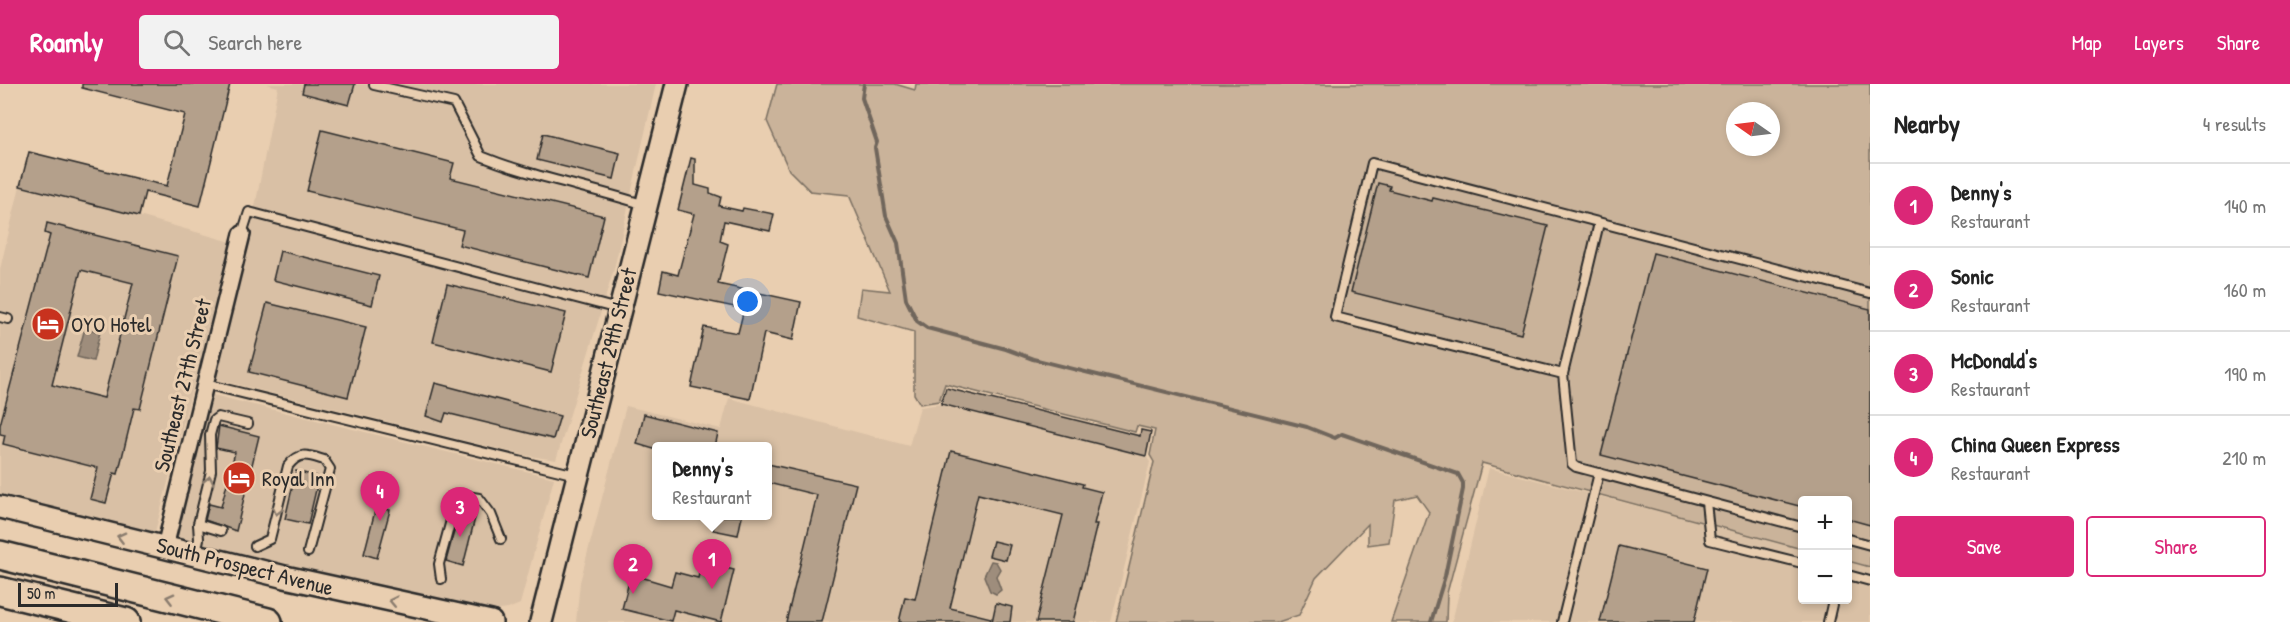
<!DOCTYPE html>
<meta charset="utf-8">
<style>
body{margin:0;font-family:"Patrick Hand",sans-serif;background:#f2f2f2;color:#222}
.controls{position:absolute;right:18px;bottom:18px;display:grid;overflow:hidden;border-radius:6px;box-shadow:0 3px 9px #0003}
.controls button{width:54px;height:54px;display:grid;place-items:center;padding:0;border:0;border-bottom:2px solid #e0e0e0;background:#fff;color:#222;font:30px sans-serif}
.compass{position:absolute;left:1726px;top:18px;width:54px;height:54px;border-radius:50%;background:#fff;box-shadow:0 3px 9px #0003;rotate:284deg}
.scale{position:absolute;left:18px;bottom:15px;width:100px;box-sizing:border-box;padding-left:6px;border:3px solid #2b2b2b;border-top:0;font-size:16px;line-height:21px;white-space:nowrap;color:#2b2b2b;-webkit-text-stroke:4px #e9ceb0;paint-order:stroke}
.you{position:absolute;left:748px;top:218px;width:21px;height:21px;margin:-15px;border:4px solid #fff;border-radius:50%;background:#1a73e8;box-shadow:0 0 0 9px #1a73e833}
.badge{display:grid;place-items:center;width:39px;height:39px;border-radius:50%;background:#db2777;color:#fff;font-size:20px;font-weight:700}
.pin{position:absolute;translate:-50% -50px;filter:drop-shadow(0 2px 3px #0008)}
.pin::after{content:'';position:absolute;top:32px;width:21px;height:18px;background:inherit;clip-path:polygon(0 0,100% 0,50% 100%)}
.popup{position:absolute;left:652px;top:358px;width:120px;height:78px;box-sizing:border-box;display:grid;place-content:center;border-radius:6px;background:#fff;filter:drop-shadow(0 2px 4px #0005);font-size:20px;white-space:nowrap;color:#767676}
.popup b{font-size:22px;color:#222}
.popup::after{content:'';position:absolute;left:50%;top:100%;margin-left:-12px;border:12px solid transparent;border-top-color:#fff}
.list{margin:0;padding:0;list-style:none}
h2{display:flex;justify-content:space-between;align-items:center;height:78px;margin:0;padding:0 24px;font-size:26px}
h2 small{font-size:20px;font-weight:400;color:#767676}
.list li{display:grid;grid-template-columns:39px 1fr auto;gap:18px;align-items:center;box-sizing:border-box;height:84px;padding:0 24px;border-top:2px solid #e0e0e0}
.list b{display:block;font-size:22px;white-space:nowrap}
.list p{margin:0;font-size:20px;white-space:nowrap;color:#767676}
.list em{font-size:20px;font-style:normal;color:#767676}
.actions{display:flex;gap:12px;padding:18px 24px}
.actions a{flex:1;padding:14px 0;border:2px solid #db2777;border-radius:6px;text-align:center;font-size:21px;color:#db2777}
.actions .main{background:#db2777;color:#fff}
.icon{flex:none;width:33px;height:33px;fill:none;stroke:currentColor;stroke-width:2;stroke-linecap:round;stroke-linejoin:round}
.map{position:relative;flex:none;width:1870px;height:538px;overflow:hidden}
header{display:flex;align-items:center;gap:36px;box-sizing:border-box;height:84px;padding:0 30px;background:#db2777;color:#fff}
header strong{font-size:28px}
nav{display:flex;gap:33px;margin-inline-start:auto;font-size:21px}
.search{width:420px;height:54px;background:#f2f2f2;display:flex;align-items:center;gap:15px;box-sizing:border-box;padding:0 21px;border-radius:6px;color:#767676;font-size:22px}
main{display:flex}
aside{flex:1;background:#fff}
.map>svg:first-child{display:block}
.built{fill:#d9c0a5;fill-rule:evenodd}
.green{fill:#cab39a;stroke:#7a6f62;stroke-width:1.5;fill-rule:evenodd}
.water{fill:#9e8d7b;stroke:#70665b;stroke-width:1.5}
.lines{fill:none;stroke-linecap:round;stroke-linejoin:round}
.stream{stroke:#70665b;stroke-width:4}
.building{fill:#b4a08b;stroke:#2b2b2b;stroke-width:1.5;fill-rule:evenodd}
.lane-casing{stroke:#2b2b2b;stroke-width:12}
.street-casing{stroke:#2b2b2b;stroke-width:20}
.secondary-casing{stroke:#2b2b2b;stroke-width:26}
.highway-casing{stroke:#2b2b2b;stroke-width:32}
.lane{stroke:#e9ceb0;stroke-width:8}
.street{stroke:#e9ceb0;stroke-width:15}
.secondary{stroke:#e9ceb0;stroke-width:21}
.highway{stroke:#e9ceb0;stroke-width:27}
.oneway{stroke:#8a7c6e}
.labels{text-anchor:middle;stroke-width:6;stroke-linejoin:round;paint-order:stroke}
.poi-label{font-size:22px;fill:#2b2b2b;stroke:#e9ceb0;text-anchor:start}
.street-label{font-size:22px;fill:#2b2b2b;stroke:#e9ceb0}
</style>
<header>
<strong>Roamly</strong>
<div class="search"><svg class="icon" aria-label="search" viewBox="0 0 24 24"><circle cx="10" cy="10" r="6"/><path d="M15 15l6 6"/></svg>Search here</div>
<nav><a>Map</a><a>Layers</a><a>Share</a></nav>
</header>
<main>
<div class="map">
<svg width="1870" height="538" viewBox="0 0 1870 538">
<rect width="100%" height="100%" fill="#e9ceb0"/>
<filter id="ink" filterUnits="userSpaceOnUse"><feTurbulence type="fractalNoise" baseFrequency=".0167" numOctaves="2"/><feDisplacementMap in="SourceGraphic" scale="12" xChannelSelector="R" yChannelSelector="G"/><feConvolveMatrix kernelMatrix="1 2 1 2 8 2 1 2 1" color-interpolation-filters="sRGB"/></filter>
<g filter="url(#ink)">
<g class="built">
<path d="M267,0H656L614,185L556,376L523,371L214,295L241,196L278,3Z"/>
<path d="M20,102L139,132L228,157L230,159L155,448L0,412V185Z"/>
<path d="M946,304L1139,352L1141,346L1151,348L1146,372L1150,378L1111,538H576L580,498L626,322L721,345L729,314L909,362L920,323L941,320ZM656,362H768V432H656Z"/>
<path d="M209,310L554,394L520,520L508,525L493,527L436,516L175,453Z"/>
<path d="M1489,384L1802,464V516H1848V477L1870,483V538H1452Z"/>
</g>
<path class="green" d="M777,0H895L915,6L916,0H1870V483L1848,477V416H1802V465L1482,379L1447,509L1446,538H1391L1429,428L1417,411L1395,416L1389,458L1368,461V440L1316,494L1299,531L1278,538H1116L1154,378L1150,371L1155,346L1137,342L1135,348L945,300L939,317L920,320L914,310V248L857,232L861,204L890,207L849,111L810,107L789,86L767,37ZM1735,27H1771V63H1735Z"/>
<g class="water">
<path d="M85,244L100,248L93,277L77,273Z"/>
<path d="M991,477L996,478L1000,485L996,492L1001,506L996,510L990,507L984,492Z"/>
</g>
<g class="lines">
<path class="stream" d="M864,0L862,14L877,58L875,64L886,132L898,159L906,215L917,237L927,244L1006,265L1033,275L1307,343L1335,354L1342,350L1458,390L1463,399V405L1445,492L1431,538"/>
</g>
<g class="building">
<path d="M82,0H230L200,122L145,108L139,132L20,102L29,68L167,102L185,30L82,4Z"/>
<path d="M304,0H355L349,21L302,9Z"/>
<path d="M322,46L454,79L450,94L604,132L589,194L459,161L463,146L307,107Z"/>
<path d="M543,50L620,69L614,95L537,76Z"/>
<path d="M691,74L695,75V101L710,105V109L721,113L719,122L742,127L743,124L774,130L770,147L724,137L720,157L728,160L718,200L801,218L793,256L764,249L750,315L691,303L704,243L738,249L744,225L659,207L663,187L678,191L694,130L678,126Z"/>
<path d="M1378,99L1390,102L1389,106L1432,117L1433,114L1548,142L1521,250L1351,208Z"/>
<path d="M47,139L178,172L140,325L134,324L118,390L114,389L106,419L90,415L98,384L3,360L5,351L0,350V341L50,151L45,149ZM81,186L133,199L104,314L52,301Z"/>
<path d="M280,167L379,192L372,221L273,196Z"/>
<path d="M1653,169L1870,225V441L1848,435V417H1803V423L1601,371Z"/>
<path d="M447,200L566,229L551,288L433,258Z"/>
<path d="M267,219L366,243L348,313L249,288Z"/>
<path d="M435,299L560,332L553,355L446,329L443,338L426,332Z"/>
<path d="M946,304L1140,352L1141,346L1151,348L1146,372L941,320Z"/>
<path d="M644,330L718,349L715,363H657V366L637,360Z"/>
<path d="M219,342L259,352L236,447L205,436L209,420L221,423L235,368L216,364Z"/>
<path d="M951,367L1083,400L1082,403L1102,408L1094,440H1097L1073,538H1036L1063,431L978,410L950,524L991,534L990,538H899L905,513L915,515Z"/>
<path d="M768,380L856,400L822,538H786L817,411L768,399Z"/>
<path d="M296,387L319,393L308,440L285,435Z"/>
<path d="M376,423L390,426L377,474L364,470Z"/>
<path d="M460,426L476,430L463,482L446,477Z"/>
<path d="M716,432H742L738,451L713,446Z"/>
<path d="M993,457L1010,461L1006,476L989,472Z"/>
<path d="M1619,462L1707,484L1694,538H1600Z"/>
<path d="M634,478L647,481L644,494L671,502L675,488L698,494L702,478L734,486L721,538L674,526L671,537L622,525Z"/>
<path d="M996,519L1012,523L1010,538H992Z"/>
</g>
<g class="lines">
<g class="lane-casing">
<g id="lane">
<path d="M374,1L454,19L481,72C535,94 590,103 645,121"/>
<path d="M242,150L249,128L618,225"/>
<path d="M0,233L8,235"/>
<path d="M1563,290L1599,139"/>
<path d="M205,300L576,391"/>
<path d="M1706,418L1710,456L1802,479"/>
<path d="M198,440L221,447"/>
<path d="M1802,443L1576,383L1572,380L1563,290L1335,233L1372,79L1870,209"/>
<path d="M1848,455L1870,461"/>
<path d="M255,462L270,455L288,382C300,367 308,371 324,376L330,385L308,468"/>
<path d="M196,469L199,455L198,440L211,387L210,351L214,336L218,333L248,340"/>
<path d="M1848,491L1870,497"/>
<path d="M441,495L439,480L456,418L467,412L479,414L491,430L501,455"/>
<path d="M1562,538L1599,389"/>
<path d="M1828,538L1833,516"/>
</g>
</g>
<g class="street-casing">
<path id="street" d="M165,463L242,150"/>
</g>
<g class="secondary-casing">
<g id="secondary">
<path d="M0,423L285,493L491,538"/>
<path d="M541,538L677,0"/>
</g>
</g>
<g class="highway-casing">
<g id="highway">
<path d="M0,471L268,538"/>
<path d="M0,507L126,538"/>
</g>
</g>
<use href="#lane" class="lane"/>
<use href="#street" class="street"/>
<use href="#secondary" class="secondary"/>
<use href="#highway" class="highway"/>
</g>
<defs><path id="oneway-chevron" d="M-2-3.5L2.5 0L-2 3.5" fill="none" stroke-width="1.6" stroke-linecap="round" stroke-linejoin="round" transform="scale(1.5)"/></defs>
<g class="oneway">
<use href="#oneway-chevron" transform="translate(209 396) rotate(-77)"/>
<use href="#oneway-chevron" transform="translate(277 427) rotate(104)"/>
<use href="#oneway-chevron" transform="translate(121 453) rotate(-166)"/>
<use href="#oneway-chevron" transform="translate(170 514) rotate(-166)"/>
<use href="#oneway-chevron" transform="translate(393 517) rotate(-168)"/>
</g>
</g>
<defs>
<g id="hotel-disc" transform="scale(1.725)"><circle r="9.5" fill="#c8321e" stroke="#e9ceb0"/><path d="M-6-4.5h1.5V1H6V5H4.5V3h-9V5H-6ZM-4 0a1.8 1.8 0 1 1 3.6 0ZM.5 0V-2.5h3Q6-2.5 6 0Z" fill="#fff"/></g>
</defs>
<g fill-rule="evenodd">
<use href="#hotel-disc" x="48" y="240"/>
<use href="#hotel-disc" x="239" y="394"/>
</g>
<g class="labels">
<g class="poi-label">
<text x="71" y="248">OYO Hotel</text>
<text x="262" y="402">Royal Inn</text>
</g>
<g class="street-label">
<text transform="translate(608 269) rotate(-76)" y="8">Southeast 29th Street</text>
<text transform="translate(182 301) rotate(-76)" y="8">Southeast 27th Street</text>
<text transform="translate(245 482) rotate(14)" y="8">South Prospect Avenue</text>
</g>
</g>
</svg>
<div class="controls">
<button>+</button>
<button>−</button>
</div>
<svg class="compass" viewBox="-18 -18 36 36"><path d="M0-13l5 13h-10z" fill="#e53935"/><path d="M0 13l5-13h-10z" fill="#767676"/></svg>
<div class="scale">50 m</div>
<div class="you"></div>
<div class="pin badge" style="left:712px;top:505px">1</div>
<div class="popup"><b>Denny's</b>Restaurant</div>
<div class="pin badge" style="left:633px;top:510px">2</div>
<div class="pin badge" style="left:460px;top:453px">3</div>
<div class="pin badge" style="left:380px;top:437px">4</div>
</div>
<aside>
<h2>Nearby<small>4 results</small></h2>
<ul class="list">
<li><span class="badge">1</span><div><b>Denny's</b><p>Restaurant</p></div><em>140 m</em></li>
<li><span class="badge">2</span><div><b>Sonic</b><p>Restaurant</p></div><em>160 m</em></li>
<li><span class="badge">3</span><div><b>McDonald's</b><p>Restaurant</p></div><em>190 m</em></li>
<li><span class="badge">4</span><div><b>China Queen Express</b><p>Restaurant</p></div><em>210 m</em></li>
</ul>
<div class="actions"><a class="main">Save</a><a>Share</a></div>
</aside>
</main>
